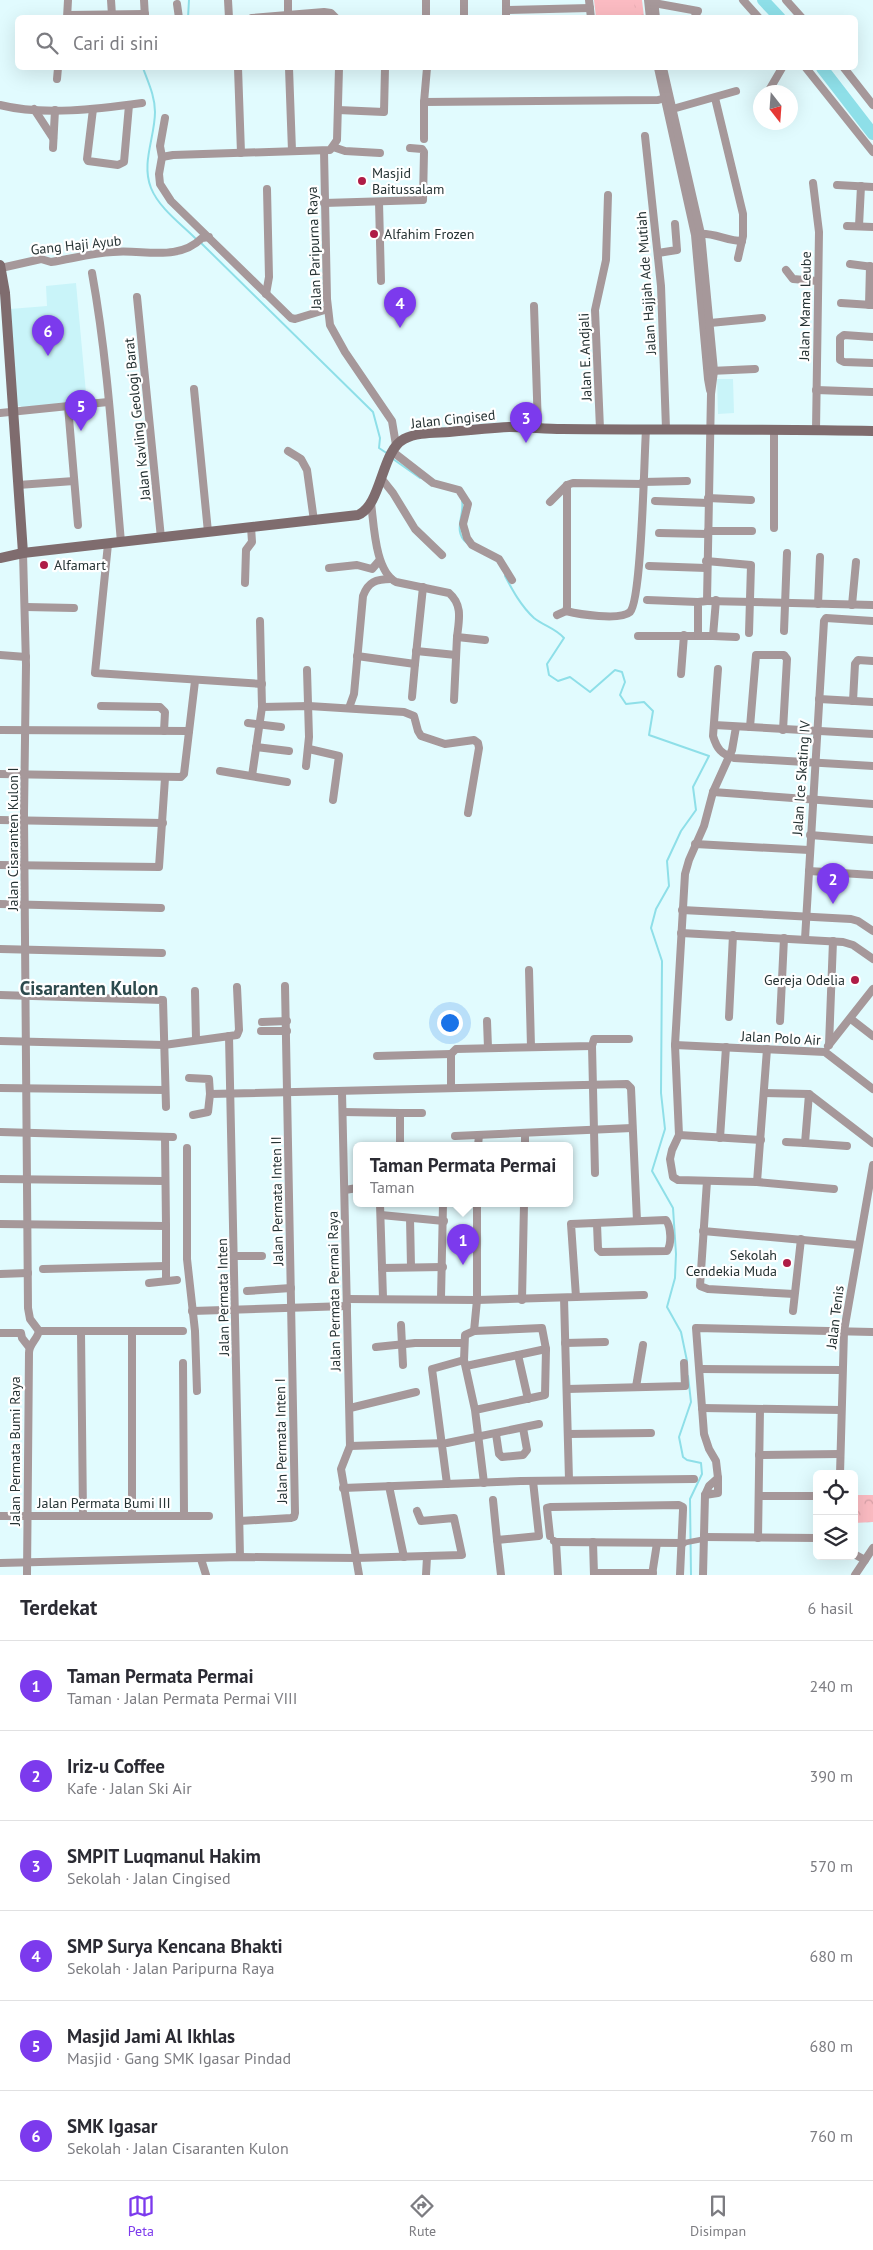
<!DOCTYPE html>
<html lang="id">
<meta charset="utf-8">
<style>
body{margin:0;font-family:"PT Sans",sans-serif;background:#f2f2f3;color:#2b2b33}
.controls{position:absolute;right:15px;bottom:15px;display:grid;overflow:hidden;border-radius:8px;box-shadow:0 5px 20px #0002}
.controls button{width:45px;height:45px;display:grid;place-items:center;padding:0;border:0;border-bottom:1px solid #e1e1e2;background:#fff;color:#2b2b33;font:25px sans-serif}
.compass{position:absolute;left:753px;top:85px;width:45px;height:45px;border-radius:50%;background:#fff;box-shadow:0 5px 20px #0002;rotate:163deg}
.you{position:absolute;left:449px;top:1022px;width:18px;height:18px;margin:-12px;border:4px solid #fff;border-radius:50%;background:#1a73e8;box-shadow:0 0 0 8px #1a73e833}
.badge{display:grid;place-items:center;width:32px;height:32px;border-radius:50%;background:#7c3aed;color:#fff;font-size:16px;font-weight:700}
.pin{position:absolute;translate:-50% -41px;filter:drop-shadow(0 1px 2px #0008)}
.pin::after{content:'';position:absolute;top:26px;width:18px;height:15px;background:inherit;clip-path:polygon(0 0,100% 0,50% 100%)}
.popup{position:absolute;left:353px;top:1142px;width:220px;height:65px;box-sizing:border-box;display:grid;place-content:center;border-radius:8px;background:#fff;filter:drop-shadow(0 1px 4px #0005);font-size:16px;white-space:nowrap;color:#7c7c81}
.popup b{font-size:19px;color:#2b2b33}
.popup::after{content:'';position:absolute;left:50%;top:100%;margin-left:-10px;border:10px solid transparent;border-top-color:#fff}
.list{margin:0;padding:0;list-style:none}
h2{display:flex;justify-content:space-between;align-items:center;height:65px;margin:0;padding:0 20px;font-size:21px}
h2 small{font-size:16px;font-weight:400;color:#7c7c81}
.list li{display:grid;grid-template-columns:32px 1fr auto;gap:15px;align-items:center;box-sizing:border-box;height:90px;padding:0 20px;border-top:1px solid #e1e1e2}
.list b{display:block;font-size:19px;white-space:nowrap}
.list p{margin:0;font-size:16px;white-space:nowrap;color:#7c7c81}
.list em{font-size:16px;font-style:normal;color:#7c7c81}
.icon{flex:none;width:28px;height:28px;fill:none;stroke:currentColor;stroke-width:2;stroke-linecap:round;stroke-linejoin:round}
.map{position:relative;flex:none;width:873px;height:1575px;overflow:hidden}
.search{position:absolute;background:#fff;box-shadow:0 5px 20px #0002;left:15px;right:15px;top:15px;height:55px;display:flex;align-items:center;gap:12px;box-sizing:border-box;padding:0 18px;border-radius:8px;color:#7c7c81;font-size:19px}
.sheet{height:605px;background:#fff}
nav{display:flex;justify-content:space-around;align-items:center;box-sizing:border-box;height:70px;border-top:1px solid #e1e1e2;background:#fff;font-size:14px;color:#7c7c81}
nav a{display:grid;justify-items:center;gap:2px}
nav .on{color:#7c3aed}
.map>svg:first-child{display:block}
.built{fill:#c9f4f9}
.park{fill:url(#park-crowns)}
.pitch{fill:#fbbbc2}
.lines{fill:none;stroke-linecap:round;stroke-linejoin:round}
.stream{stroke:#8edfe8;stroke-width:2}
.river{stroke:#8edfe8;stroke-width:12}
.pedestrian{stroke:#a6989a;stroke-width:5.5}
.minor{stroke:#a6989a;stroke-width:8}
.secondary{stroke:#7f6c6e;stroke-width:10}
.poi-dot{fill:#af1c46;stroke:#fff;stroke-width:2}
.labels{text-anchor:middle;stroke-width:4.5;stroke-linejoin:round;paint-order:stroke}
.poi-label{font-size:14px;fill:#253233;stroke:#fff;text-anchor:start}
.street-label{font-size:14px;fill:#253233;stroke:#fff}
.district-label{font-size:19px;font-weight:bold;fill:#2d4a4d;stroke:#fff}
</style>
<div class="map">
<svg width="873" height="1575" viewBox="0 0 873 1575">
<defs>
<pattern id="park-crowns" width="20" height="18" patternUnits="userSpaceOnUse" patternTransform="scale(1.25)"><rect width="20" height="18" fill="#fbbbc2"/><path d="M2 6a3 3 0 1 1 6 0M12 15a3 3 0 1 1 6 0" fill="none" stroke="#d7a1a7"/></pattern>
</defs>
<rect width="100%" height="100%" fill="#e1fbfe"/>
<g class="built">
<path d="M76,283L87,404L22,410L21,406H16L10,309L47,306L46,286Z"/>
<path d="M717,379H733L734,413L718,414Z"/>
</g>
<g class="park">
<path d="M594,0H642L644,17H596Z"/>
<path d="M854,1495H873V1522L854,1523Z"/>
</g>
<path class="pitch" d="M598,0H634L636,17H600Z"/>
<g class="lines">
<g class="stream">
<path d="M188,18L189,0"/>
<path d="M143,68C148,82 155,96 155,112C155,137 141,163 151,188C159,208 181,224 196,239"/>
<path d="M200,242L373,412L380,438L379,448L388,454"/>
<path d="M393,459L420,478"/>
<path d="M462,501C465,515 452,531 467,543"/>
<path d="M505,576C513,591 521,606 534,618C544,626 555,628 564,638L547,664L549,675L558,681L570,677L590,692L615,670L622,672L625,682L620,695L626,704L644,702L653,711L649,735L709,756L693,787L696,810L681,831L667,861L669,886L656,909L651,928L662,961L661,1093L665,1129L652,1171L673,1208L676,1254L675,1278L667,1307L681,1332L687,1361"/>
<path d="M688,1376L691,1402L679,1437L683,1457L687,1460L701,1463L702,1474L690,1499L691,1575"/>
</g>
<g class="river">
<path d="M763,0L780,18"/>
<path d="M822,68L873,134"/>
</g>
<path class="pedestrian" d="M683,1543L704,1539"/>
<g class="minor">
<path d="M111,0L112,15"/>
<path d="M144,0L145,18"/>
<path d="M228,0L229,18"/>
<path d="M288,0V18"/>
<path d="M426,0V18"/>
<path d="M464,0V18"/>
<path d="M506,0V18"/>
<path d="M589,0L591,18"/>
<path d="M648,0L650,18"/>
<path d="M654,0L656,18"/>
<path d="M743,0L759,18"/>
<path d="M786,0L802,18"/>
<path d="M654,3L698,11L694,18"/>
<path d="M177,4L179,18"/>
<path d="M506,10L590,8"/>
<path d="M68,15L145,14"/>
<path d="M67,18L68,0"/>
<path d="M252,18L324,12L331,13L336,18"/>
<path d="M238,68L241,153"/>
<path d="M289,68L292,151"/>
<path d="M658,68L695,235L708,379L710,390"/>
<path d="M806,68L873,152"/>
<path d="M844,68L873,105"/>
<path d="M57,79L58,68"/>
<path d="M768,92L782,68"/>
<path d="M715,98L743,214V236L738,258"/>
<path d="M424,102L658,100L669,97"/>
<path d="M0,105C43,116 98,109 142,103"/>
<path d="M34,109L53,138"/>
<path d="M93,109L87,159L88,161L118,165L124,162L129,105"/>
<path d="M338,110L384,112L385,68"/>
<path d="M669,110L736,91"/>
<path d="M165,118L160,146L162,157L159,174L160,184L171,201L291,318L295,319L328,309"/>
<path d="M645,136L661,286L666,429"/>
<path d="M424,139V102L427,68"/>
<path d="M333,147L345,151L380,153"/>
<path d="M53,148L55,110"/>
<path d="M324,151L327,299L330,325L345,352L392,421L396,445"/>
<path d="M162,157L173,155L330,150L337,140L339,68"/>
<path d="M813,183L819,232L816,430"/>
<path d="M837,185L873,187"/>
<path d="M379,202L381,281"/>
<path d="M324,203L423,200L424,152L422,149L410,148"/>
<path d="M847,226L873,227"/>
<path d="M859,226L861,186"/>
<path d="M698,234C713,232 727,241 742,241"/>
<path d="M658,253L677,250L675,224"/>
<path d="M850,264L873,267"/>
<path d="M1,268L41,259L51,262C71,259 92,253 113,252C143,249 178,262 202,238L209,237"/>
<path d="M786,270L793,279L817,281"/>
<path d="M92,273C108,361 113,452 121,542"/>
<path d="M266,294L269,277L267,189"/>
<path d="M137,297L161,538"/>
<path d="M841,303L872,305"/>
<path d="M869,305L870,266"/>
<path d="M534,306L538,428"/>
<path d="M710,323L762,318"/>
<path d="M873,337L844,335L840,338V360L844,362L873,363"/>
<path d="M710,371L755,369"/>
<path d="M194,389L208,532"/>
<path d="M816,390L873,392"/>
<path d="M68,406L78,525"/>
<path d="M0,413L108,402"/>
<path d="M600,429L595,310L606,260L608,195"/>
<path d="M774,429V528"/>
<path d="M288,451L301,459L307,470L314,521"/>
<path d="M393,452L433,483L459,490L468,504L463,524L467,538L472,545L499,559L512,580"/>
<path d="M381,478L393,493L415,529L442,555"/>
<path d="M643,482L687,481"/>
<path d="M18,485L74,481"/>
<path d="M708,498L751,500"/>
<path d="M655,501L708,503"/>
<path d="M550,502L567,485L573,483L643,484"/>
<path d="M371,503C374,525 375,571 396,582L449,593C463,605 459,620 457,637L485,640"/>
<path d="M708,531H752"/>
<path d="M659,533L707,534"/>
<path d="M108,544L95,673L262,684"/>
<path d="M23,553L26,665L24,814L28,1308L30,1319L39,1331"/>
<path d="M706,561L751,565L749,633"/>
<path d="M649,566L706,568"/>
<path d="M329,568L357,565L372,569L379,561"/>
<path d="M245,583L246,550L252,542L251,527"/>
<path d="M647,600L698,602"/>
<path d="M707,601L873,605"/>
<path d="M818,604L820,557"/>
<path d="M852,605L856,562"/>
<path d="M26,607L74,608"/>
<path d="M566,611C578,614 620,621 630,612C642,599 644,457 646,430"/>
<path d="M557,615L566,611L567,607V485"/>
<path d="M784,631L787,553"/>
<path d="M638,636H698V602L707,601L711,394L714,371L701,234L663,68"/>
<path d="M698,636H713L716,600"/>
<path d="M713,636L736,637"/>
<path d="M416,651L456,655"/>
<path d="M0,655L26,657"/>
<path d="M357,656L415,664L423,587"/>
<path d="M718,669L713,736C717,749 721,754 734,758L873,766"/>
<path d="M681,674L684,635"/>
<path d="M412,697L415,664"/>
<path d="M819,699L873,702"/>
<path d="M454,700L457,637"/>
<path d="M853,701L855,664L858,660L873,661"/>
<path d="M101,706L160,707L165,712L164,731"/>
<path d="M262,707L309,706L404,712L414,716L418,731L421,736L445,744L474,740L478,743L479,748L468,813"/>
<path d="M349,708L354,694L363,596C368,582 376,579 391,579"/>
<path d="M248,723L281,727"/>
<path d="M714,725L873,734"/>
<path d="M736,727L732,750L713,792L704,826L689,860L685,874L675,1045L679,1135L672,1150L670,1159L673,1177L678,1180L757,1182L834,1189"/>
<path d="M750,727L756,655H784L787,659L783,730"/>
<path d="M0,730L189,731"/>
<path d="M256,747L289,751"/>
<path d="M309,749L339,756L333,800"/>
<path d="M306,766L309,737L307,670"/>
<path d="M220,771L287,782"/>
<path d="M0,774L181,777L184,774L195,681"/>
<path d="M252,776L262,707L260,621"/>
<path d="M713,792L873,804"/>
<path d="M0,820L163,823"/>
<path d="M810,835L873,840"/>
<path d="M695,844L809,850"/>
<path d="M0,865L159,867L165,778"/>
<path d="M809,871L873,875"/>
<path d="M0,904L161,908"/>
<path d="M682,910L851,919L858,921L873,931"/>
<path d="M681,933L843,942L853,945L873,959"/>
<path d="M805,939L824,621L826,618L873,621"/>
<path d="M0,949L162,953"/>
<path d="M529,970L531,1047"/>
<path d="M195,991L196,1039"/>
<path d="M0,995L163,1000L166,1107"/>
<path d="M729,1017L733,935"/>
<path d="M851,1019L873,1036"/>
<path d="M487,1021L488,1048"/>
<path d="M780,1021L784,938"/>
<path d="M262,1022L287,1021"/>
<path d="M261,1031H287"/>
<path d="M229,1036L240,1557"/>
<path d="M0,1041L164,1045L237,1035L239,1030L237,987"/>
<path d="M675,1045L825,1052L873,1089"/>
<path d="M829,1045L833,941"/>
<path d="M592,1046L595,1173"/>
<path d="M828,1046L873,989"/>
<path d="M377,1056L451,1054"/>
<path d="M189,1078L209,1079L210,1094"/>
<path d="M0,1088L165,1090"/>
<path d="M451,1088V1054L456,1049L592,1046L594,1039H629"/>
<path d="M342,1092L350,1446L341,1469L359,1575"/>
<path d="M764,1093L809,1094L873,1143"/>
<path d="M809,1094L805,1143L847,1146"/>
<path d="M343,1112L400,1113V1146"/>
<path d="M400,1113H422"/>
<path d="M193,1115L208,1112L210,1094L627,1084L631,1088L637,1221"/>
<path d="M0,1132L173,1137"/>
<path d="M679,1135L761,1140"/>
<path d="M455,1136L632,1128"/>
<path d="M720,1138L726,1047"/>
<path d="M786,1142L805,1143"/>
<path d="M478,1146L479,1135"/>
<path d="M525,1146V1133"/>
<path d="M187,1148V1259L195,1331L197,1391"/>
<path d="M0,1179L165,1181"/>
<path d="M707,1181L700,1286L708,1289L794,1294"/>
<path d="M757,1182L767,1049"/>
<path d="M345,1190L357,1188"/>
<path d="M380,1204L383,1298"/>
<path d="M477,1204V1300L576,1297L571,1224L666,1220C671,1227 672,1244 667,1251L601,1252L598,1249L597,1224"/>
<path d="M381,1215L444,1221"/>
<path d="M410,1218L411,1267"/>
<path d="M0,1224L166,1226L165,1137"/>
<path d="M166,1226V1281"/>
<path d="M703,1231L858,1245"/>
<path d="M235,1256H262"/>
<path d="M382,1268L443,1267"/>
<path d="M43,1269L166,1266"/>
<path d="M0,1274L28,1273"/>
<path d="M149,1283L177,1280"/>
<path d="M247,1291L291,1288"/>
<path d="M576,1297L644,1295"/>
<path d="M441,1298L443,1204"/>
<path d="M564,1298L569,1480"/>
<path d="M347,1299L477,1300L474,1331"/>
<path d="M522,1300L524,1204"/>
<path d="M192,1311L347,1306"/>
<path d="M793,1311L801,1239"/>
<path d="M401,1325L403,1365"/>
<path d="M39,1331H183"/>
<path d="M81,1331L83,1516"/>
<path d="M0,1333H21L22,1338L29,1347"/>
<path d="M565,1343L605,1342"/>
<path d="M376,1347L415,1343H463"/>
<path d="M518,1355L528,1399"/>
<path d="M183,1363L184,1515"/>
<path d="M466,1366L546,1349"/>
<path d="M700,1369L842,1370"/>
<path d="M636,1387L643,1345"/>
<path d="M567,1389L685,1386L684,1363"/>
<path d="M350,1408L416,1392"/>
<path d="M702,1408L841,1410"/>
<path d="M475,1410L545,1395L546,1349L542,1328L474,1331L465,1335L464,1360L475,1410L484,1483"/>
<path d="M496,1434L499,1454L502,1457L523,1455L527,1450L523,1428"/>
<path d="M568,1434L651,1433"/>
<path d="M350,1446L447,1443L539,1424"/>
<path d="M759,1455L840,1454"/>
<path d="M840,1474L844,1331L873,1165"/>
<path d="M447,1484L432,1369L464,1360"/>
<path d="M389,1486L404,1557"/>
<path d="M343,1488L521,1481L694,1479"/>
<path d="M705,1495L718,1493V1478"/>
<path d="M759,1496H817"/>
<path d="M493,1500L497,1540L539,1536L533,1481"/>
<path d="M0,1516H209"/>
<path d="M132,1516V1331"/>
<path d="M240,1521L291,1518L294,1517L295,1513L285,986"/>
<path d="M550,1536L547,1508L551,1507L679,1505L683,1507V1510L680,1575"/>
<path d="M704,1537L817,1538"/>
<path d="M758,1538L760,1409"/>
<path d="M497,1540L501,1575"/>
<path d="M554,1541L556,1542L558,1575"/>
<path d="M556,1542L683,1543"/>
<path d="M593,1542L594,1575"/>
<path d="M854,1554L865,1560"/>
<path d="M201,1559L206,1575"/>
<path d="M0,1563L240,1557L356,1558L462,1555L454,1518L421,1521L417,1511"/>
<path d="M594,1573H653"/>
<path d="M27,1575L29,1353C29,1344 37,1340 39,1331"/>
<path d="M426,1575L427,1557"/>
<path d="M652,1575L657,1543"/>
<path d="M703,1575L705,1495L709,1486L718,1478L716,1461L709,1449L704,1434L696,1328L873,1332"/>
<path d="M855,1575L873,1548"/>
</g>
<g class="secondary">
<path d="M0,265L5,293L23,553"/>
<path d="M0,558L23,553L358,515C382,505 381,451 404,439C417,432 435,433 449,432C469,430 489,428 509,427C527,427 545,429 562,429C666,430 769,429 873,431"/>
</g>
</g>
<g class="poi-dot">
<circle cx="362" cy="181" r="5"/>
<circle cx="374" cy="234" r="5"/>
<circle cx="44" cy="565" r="5"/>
<circle cx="855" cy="980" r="5"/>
<circle cx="787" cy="1263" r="5"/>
</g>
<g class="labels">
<g class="poi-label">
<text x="372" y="178">Masjid<tspan x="372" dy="16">Baitussalam</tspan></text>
<text x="384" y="239">Alfahim Frozen</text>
<text x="54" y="570">Alfamart</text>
<text x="845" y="985" text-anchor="end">Gereja Odelia</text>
<text x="777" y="1260" text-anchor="end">Sekolah<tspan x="777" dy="16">Cendekia Muda</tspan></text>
</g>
<g class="street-label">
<text transform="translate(76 245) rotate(-6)" y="5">Gang Haji Ayub</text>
<text transform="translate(314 248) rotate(-92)" y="5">Jalan Paripurna Raya</text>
<text transform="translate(646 283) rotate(-94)" y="5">Jalan Hajjah Ade Mutiah</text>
<text transform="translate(805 306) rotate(-89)" y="5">Jalan Mama Leube</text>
<text transform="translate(585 357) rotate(-92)" y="5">Jalan E. Andjali</text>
<text transform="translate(137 419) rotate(-96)" y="5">Jalan Kavling Geologi Barat</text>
<text transform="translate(453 419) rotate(-6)" y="5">Jalan Cingised</text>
<text transform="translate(801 778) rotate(-86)" y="5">Jalan Ice Skating IV</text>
<text transform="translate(13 839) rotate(-90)" y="5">Jalan Cisaranten Kulon I</text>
<text transform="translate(781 1038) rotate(3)" y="5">Jalan Polo Air</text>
<text transform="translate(277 1201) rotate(-91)" y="5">Jalan Permata Inten II</text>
<text transform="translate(334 1291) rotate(-91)" y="5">Jalan Permata Permai Raya</text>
<text transform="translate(223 1297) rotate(-91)" y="5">Jalan Permata Inten</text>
<text transform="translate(835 1317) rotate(-83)" y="5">Jalan Tenis</text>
<text transform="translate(281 1441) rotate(-91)" y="5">Jalan Permata Inten I</text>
<text transform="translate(15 1451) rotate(-90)" y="5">Jalan Permata Bumi Raya</text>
<text x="104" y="1508">Jalan Permata Bumi III</text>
</g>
<g class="district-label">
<text x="89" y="995">Cisaranten Kulon</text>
</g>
</g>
</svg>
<div class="controls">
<button><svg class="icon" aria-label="locate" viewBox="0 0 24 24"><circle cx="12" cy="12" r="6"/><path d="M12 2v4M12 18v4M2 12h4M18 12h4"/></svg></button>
<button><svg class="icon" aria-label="layers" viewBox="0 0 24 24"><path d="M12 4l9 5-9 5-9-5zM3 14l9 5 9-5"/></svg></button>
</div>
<svg class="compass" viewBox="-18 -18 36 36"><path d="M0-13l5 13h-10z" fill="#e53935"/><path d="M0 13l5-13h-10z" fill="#7c7c81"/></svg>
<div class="you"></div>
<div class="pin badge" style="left:463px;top:1265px">1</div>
<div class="popup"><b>Taman Permata Permai</b>Taman</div>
<div class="pin badge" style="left:833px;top:904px">2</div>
<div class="pin badge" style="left:526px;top:443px">3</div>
<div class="pin badge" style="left:400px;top:328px">4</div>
<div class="pin badge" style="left:81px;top:431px">5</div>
<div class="pin badge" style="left:48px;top:356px">6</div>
<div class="search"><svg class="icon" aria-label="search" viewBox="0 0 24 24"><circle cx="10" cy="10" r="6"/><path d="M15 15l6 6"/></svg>Cari di sini</div>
</div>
<section class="sheet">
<h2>Terdekat<small>6 hasil</small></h2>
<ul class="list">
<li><span class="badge">1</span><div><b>Taman Permata Permai</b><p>Taman · Jalan Permata Permai VIII</p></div><em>240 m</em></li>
<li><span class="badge">2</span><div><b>Iriz-u Coffee</b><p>Kafe · Jalan Ski Air</p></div><em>390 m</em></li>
<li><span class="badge">3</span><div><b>SMPIT Luqmanul Hakim</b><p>Sekolah · Jalan Cingised</p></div><em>570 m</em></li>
<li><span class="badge">4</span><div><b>SMP Surya Kencana Bhakti</b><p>Sekolah · Jalan Paripurna Raya</p></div><em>680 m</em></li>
<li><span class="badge">5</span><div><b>Masjid Jami Al Ikhlas</b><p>Masjid · Gang SMK Igasar Pindad</p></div><em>680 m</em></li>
<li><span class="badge">6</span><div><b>SMK Igasar</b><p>Sekolah · Jalan Cisaranten Kulon</p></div><em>760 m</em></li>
</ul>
</section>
<nav>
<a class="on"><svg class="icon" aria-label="map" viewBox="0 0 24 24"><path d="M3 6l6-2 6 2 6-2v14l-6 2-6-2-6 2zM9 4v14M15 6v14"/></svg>Peta</a>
<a><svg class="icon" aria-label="directions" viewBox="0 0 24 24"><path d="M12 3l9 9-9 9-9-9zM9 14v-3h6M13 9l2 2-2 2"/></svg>Rute</a>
<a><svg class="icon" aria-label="saved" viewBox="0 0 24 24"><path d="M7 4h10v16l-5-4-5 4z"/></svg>Disimpan</a>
</nav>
